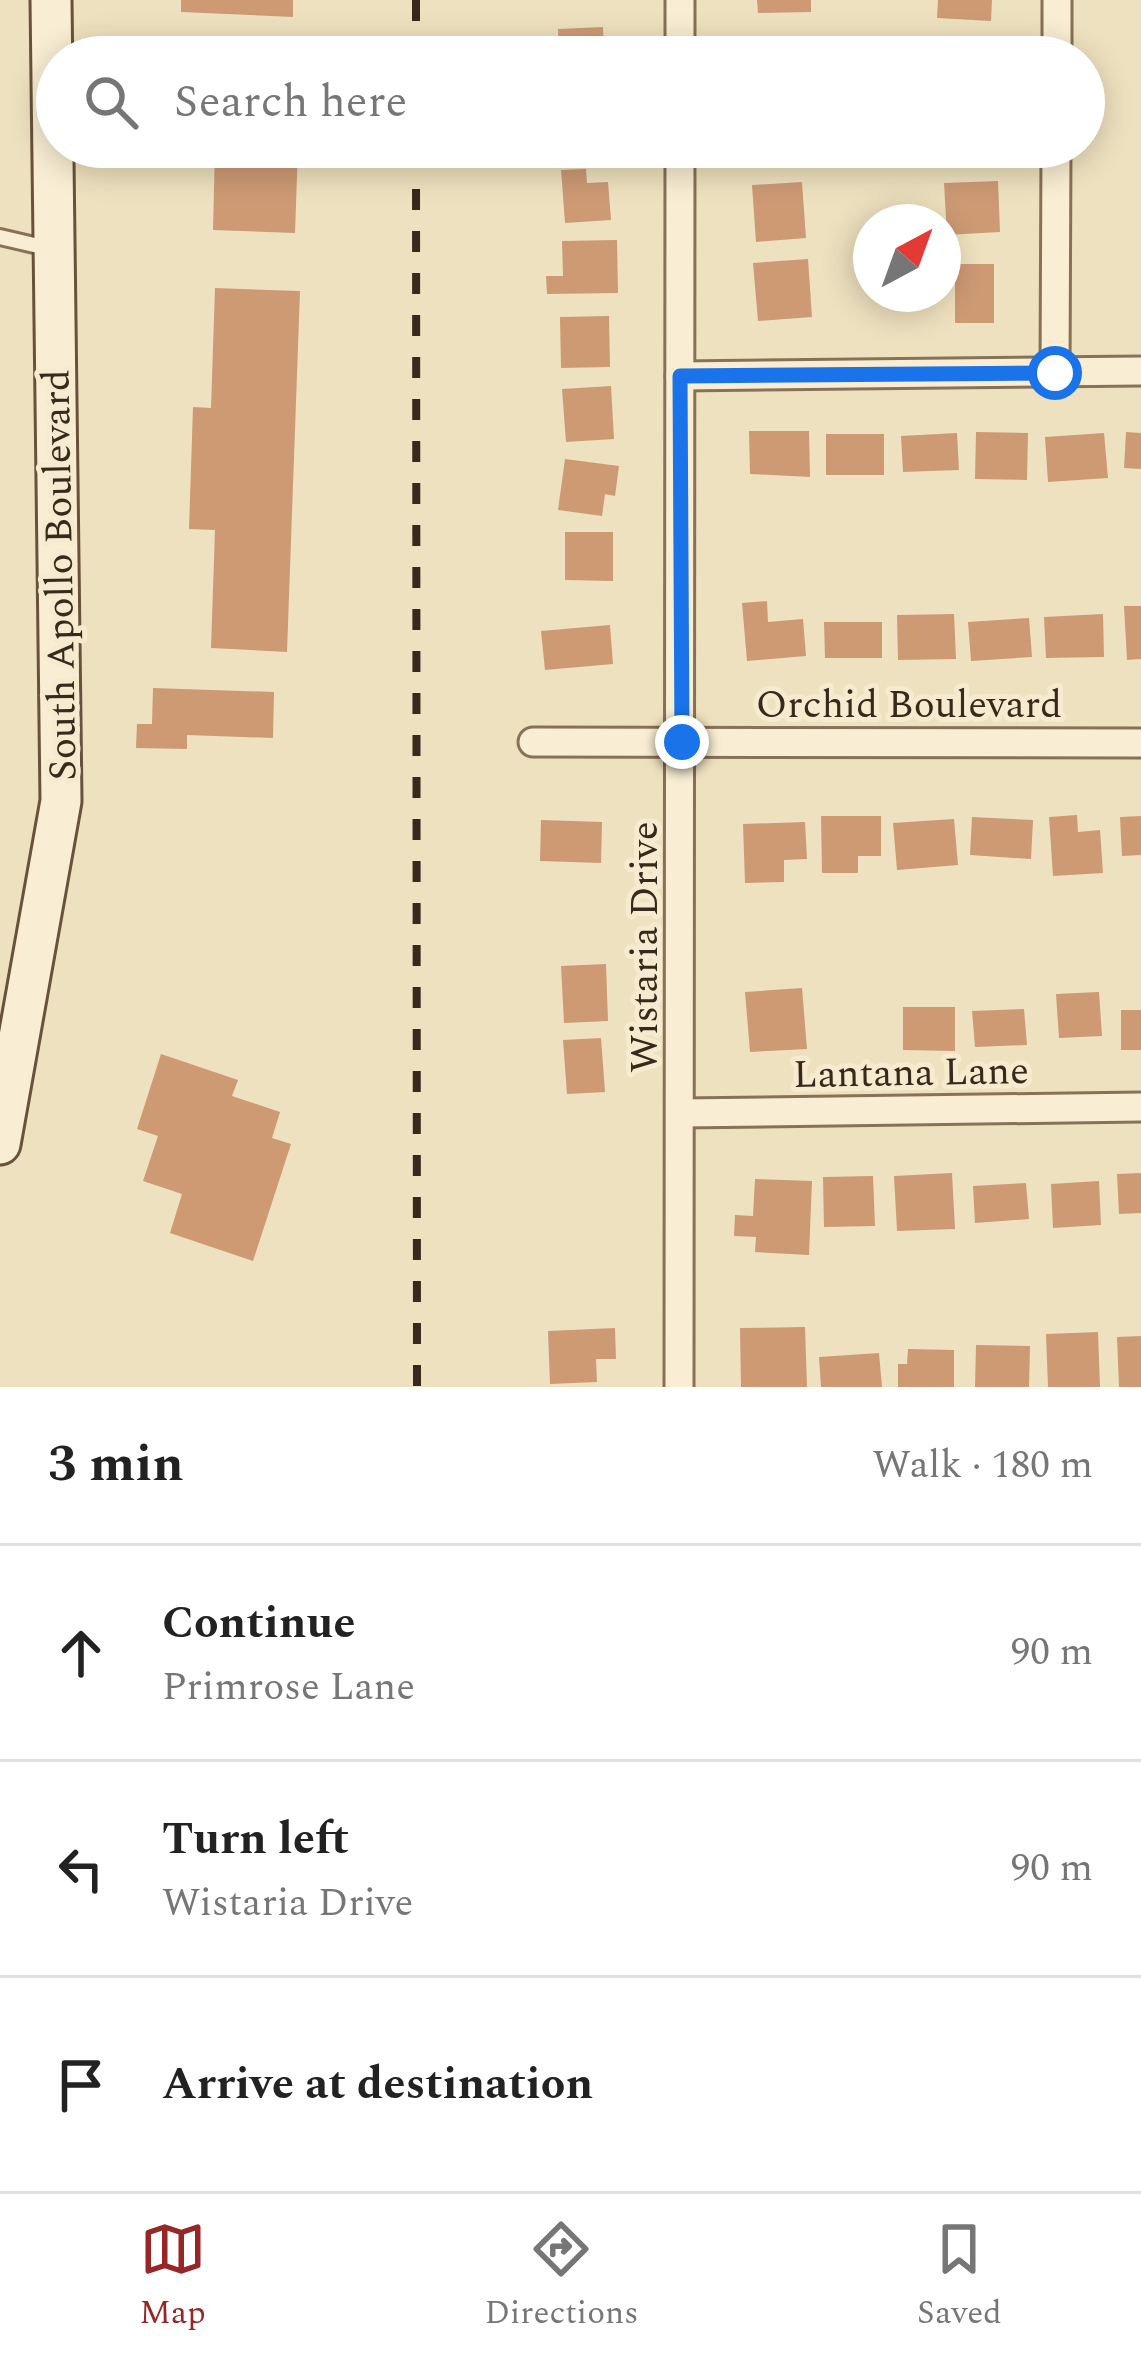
<!DOCTYPE html>
<meta charset="utf-8">
<style>
body{margin:0;font-family:Spectral,serif;background:#f6f6f6;color:#222}
.compass{position:absolute;left:853px;top:204px;width:108px;height:108px;border-radius:50%;background:#fff;box-shadow:0 6px 30px #0003;rotate:41deg}
.stop{position:absolute;width:36px;height:36px;margin:-27px;border:9px solid #1a73e8;border-radius:50%;background:#fff}
.stop.end{background:#1a73e8;border-color:#fff;box-shadow:0 3px 12px #0008}
.list{margin:0;padding:0;list-style:none}
h2{display:flex;justify-content:space-between;align-items:center;height:156px;margin:0;padding:0 48px;font-size:51px}
h2 small{font-size:39px;font-weight:400;color:#767676}
.list li{display:grid;grid-template-columns:78px 1fr auto;gap:36px;align-items:center;box-sizing:border-box;height:216px;padding:0 48px;border-top:3px solid #e0e0e0}
.list b{display:block;font-size:45px;white-space:nowrap}
.list p{margin:0;font-size:39px;white-space:nowrap;color:#767676}
.list em{font-size:39px;font-style:normal;color:#767676}
.icon{flex:none;width:66px;height:66px;fill:none;stroke:currentColor;stroke-width:2;stroke-linecap:round;stroke-linejoin:round}
.map{position:relative;flex:none;width:1141px;height:1387px;overflow:hidden}
.search{position:absolute;background:#fff;box-shadow:0 6px 30px #0003;left:36px;right:36px;top:36px;height:132px;display:flex;align-items:center;gap:30px;box-sizing:border-box;padding:0 42px;border-radius:66px;color:#767676;font-size:45px}
.sheet{height:804px;background:#fff}
nav{display:flex;justify-content:space-around;align-items:center;box-sizing:border-box;height:168px;border-top:3px solid #e0e0e0;background:#fff;font-size:33px;color:#767676}
nav a{display:grid;justify-items:center;gap:6px}
nav .on{color:#972726}
.map>svg:first-child{display:block}
.building{fill:#cd9a74}
.lines{fill:none;stroke-linecap:round;stroke-linejoin:round}
.lane-casing{stroke:#877157;stroke-width:20}
.street-casing{stroke:#877157;stroke-width:33}
.secondary-casing{stroke:#69523b;stroke-width:45}
.lane{stroke:#f9eed3;stroke-width:14}
.street{stroke:#f9eed3;stroke-width:27}
.secondary{stroke:#f9eed3;stroke-width:39}
.rail{stroke:#37291c;stroke-width:8;stroke-dasharray:21 21;stroke-linecap:butt}
.route{stroke:#1a73e8;stroke-width:15}
.labels{text-anchor:middle;stroke-width:10;stroke-linejoin:round;paint-order:stroke}
.street-label{font-size:39px;fill:#37291c;stroke:#f6ebcf}
</style>
<div class="map">
<svg width="1141" height="1387" viewBox="0 0 1141 1387">
<rect width="100%" height="100%" fill="#eee1bf"/>
<g class="building">
<path d="M181,0H293V17L181,12Z"/>
<path d="M757,0H811V12L758,13Z"/>
<path d="M938,0H992L991,21L937,18Z"/>
<path d="M603,27L604,57H559L558,29Z"/>
<path d="M808,36L809,57H754V37Z"/>
<rect x="939" y="37" width="53" height="20"/>
<path d="M215,147H298L295,233L213,230Z"/>
<path d="M753,147H808L807,168L752,167Z"/>
<path d="M956,147H997L998,165L958,168Z"/>
<path d="M586,169L587,183L608,182L611,220L565,223L561,170Z"/>
<path d="M998,181L1000,232L947,235L944,183Z"/>
<path d="M802,182L806,238L756,242L752,185Z"/>
<path d="M617,240L618,293L547,294L546,276H563L562,241Z"/>
<path d="M808,259L812,317L758,321L753,263Z"/>
<rect x="955" y="264" width="39" height="59"/>
<path d="M215,288L300,291L287,652L211,648L215,530L189,529L193,407L211,408Z"/>
<path d="M609,316L610,367L561,368L560,317Z"/>
<path d="M611,386L614,439L566,442L562,389Z"/>
<path d="M749,431H809L810,477L750,474Z"/>
<path d="M976,432L1028,433L1027,480L975,479Z"/>
<path d="M1126,432L1141,433V469L1124,468Z"/>
<path d="M957,433L959,470L903,472L901,436Z"/>
<path d="M1104,433L1108,478L1048,482L1045,437Z"/>
<rect x="826" y="434" width="58" height="41"/>
<path d="M565,459L619,466L615,496L605,494L602,516L558,510Z"/>
<path d="M565,532H613V581L565,580Z"/>
<path d="M767,601L768,622L803,619L806,656L747,661L742,603Z"/>
<path d="M1124,606H1141V659L1127,660Z"/>
<path d="M954,614L956,659L898,660L897,615Z"/>
<path d="M1103,614L1104,657L1046,658L1044,617Z"/>
<path d="M1029,618L1032,657L971,661L968,622Z"/>
<path d="M824,622H882V658H825Z"/>
<path d="M610,625L613,664L545,670L541,631Z"/>
<path d="M153,688L274,692L273,738L187,735V749L136,748L137,724H152Z"/>
<path d="M1077,815L1078,832L1100,830L1103,873L1053,876L1049,817Z"/>
<path d="M821,816H881V856H858V873H822Z"/>
<path d="M1141,816V855L1122,856L1120,817Z"/>
<path d="M972,817L1033,820L1031,859L970,855Z"/>
<path d="M954,819L958,865L897,870L893,823Z"/>
<path d="M541,820L602,822L601,863L540,861Z"/>
<path d="M805,822L807,859L784,860V882L745,883L743,824Z"/>
<path d="M606,964L608,1021L564,1023L561,966Z"/>
<path d="M802,988L807,1049L750,1052L745,992Z"/>
<path d="M1099,992L1102,1036L1059,1038L1056,994Z"/>
<path d="M903,1007H955V1051L903,1050Z"/>
<path d="M1024,1009L1027,1045L975,1047L972,1011Z"/>
<rect x="1121" y="1010" width="20" height="40"/>
<path d="M601,1038L605,1092L567,1094L563,1040Z"/>
<path d="M161,1054L238,1080L232,1096L280,1112L272,1138L291,1144L253,1261L170,1233L182,1194L143,1181L158,1136L137,1129Z"/>
<path d="M952,1173L955,1229L897,1231L894,1176Z"/>
<path d="M1141,1173V1213L1119,1214L1117,1174Z"/>
<path d="M873,1176L875,1226L824,1227L823,1177Z"/>
<path d="M755,1179L812,1181L809,1255L755,1252L756,1237L734,1236L735,1215L753,1216Z"/>
<path d="M1099,1181L1101,1225L1053,1228L1051,1184Z"/>
<path d="M1026,1183L1029,1219L975,1223L973,1186Z"/>
<path d="M805,1327L807,1387H741L740,1328Z"/>
<path d="M615,1328L616,1359H596L597,1382L550,1384L548,1331Z"/>
<path d="M1098,1332L1100,1387H1048L1046,1334Z"/>
<path d="M1141,1336V1387H1119L1117,1337Z"/>
<path d="M976,1345L1030,1346L1029,1387H975Z"/>
<path d="M908,1349L954,1350V1387H898V1364H907Z"/>
<path d="M879,1353L882,1387H821L819,1357Z"/>
</g>
<g class="lines">
<g class="lane-casing">
<path id="lane" d="M0,237L47,248"/>
</g>
<g class="street-casing">
<g id="street">
<path d="M680,0V57"/>
<path d="M1057,57V0"/>
<path d="M1055,373L1056,147"/>
<path d="M680,376L1141,371"/>
<path d="M533,742L1141,743"/>
<path d="M682,1113L1141,1107"/>
<path d="M679,1387L680,147"/>
</g>
</g>
<g class="secondary-casing">
<path id="secondary" d="M0,1144L61,801L51,0"/>
</g>
<use href="#lane" class="lane"/>
<use href="#street" class="street"/>
<use href="#secondary" class="secondary"/>
<g class="rail">
<path d="M416,0V57"/>
<path d="M416,147L417,1387"/>
</g>
</g>
<g class="lines">
<path class="route" d="M682,742L680,376L1055,373"/>
</g>
<g class="labels">
<g class="street-label">
<text transform="translate(58 575) rotate(-91)" y="14">South Apollo Boulevard</text>
<text x="909" y="717">Orchid Boulevard</text>
<text transform="translate(643 947) rotate(-90)" y="14">Wistaria Drive</text>
<text transform="translate(911 1071) rotate(-1)" y="14">Lantana Lane</text>
</g>
</g>
</svg>
<svg class="compass" viewBox="-18 -18 36 36"><path d="M0-13l5 13h-10z" fill="#e53935"/><path d="M0 13l5-13h-10z" fill="#767676"/></svg>
<div class="stop" style="left:1055px;top:373px"></div>
<div class="stop end" style="left:682px;top:742px"></div>
<div class="search"><svg class="icon" aria-label="search" viewBox="0 0 24 24"><circle cx="10" cy="10" r="6"/><path d="M15 15l6 6"/></svg>Search here</div>
</div>
<section class="sheet">
<h2>3 min<small>Walk · 180 m</small></h2>
<ul class="list">
<li><svg class="icon" aria-label="ahead" viewBox="0 0 24 24"><path d="M12 20V5M6 11l6-6 6 6"/></svg><div><b>Continue</b><p>Primrose Lane</p></div><em>90 m</em></li>
<li><svg class="icon" aria-label="left" viewBox="0 0 24 24"><path d="M17 20v-9H6M10 6l-5 5 5 5"/></svg><div><b>Turn left</b><p>Wistaria Drive</p></div><em>90 m</em></li>
<li><svg class="icon" aria-label="arrive" viewBox="0 0 24 24"><path d="M6 21V4h12l-3 4 3 4H6"/></svg><div><b>Arrive at destination</b></div></li>
</ul>
</section>
<nav>
<a class="on"><svg class="icon" aria-label="map" viewBox="0 0 24 24"><path d="M3 6l6-2 6 2 6-2v14l-6 2-6-2-6 2zM9 4v14M15 6v14"/></svg>Map</a>
<a><svg class="icon" aria-label="directions" viewBox="0 0 24 24"><path d="M12 3l9 9-9 9-9-9zM9 14v-3h6M13 9l2 2-2 2"/></svg>Directions</a>
<a><svg class="icon" aria-label="saved" viewBox="0 0 24 24"><path d="M7 4h10v16l-5-4-5 4z"/></svg>Saved</a>
</nav>
